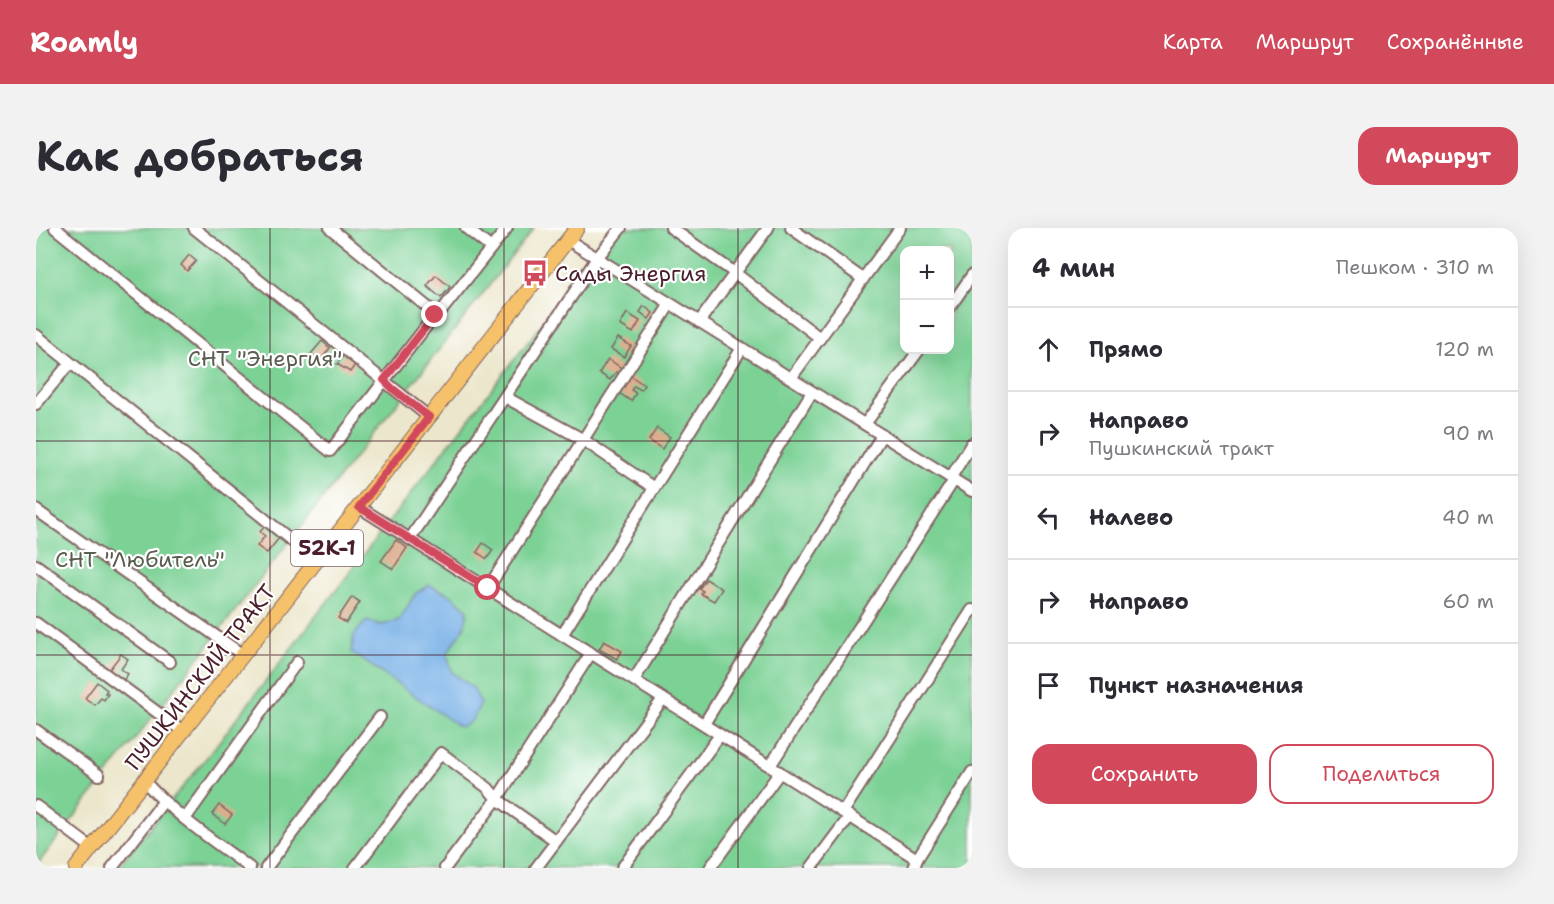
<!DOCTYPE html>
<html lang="ru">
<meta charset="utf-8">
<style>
body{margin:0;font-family:"Shantell Sans",sans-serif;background:#f2f2f3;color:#2b2b33}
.controls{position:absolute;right:18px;top:18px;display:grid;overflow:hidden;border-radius:12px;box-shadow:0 6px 24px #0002}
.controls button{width:54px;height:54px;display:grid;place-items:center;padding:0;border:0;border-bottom:2px solid #e1e1e2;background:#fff;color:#2b2b33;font:30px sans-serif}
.stop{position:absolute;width:18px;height:18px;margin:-14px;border:4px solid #d1495b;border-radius:50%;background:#fff}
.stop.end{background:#d1495b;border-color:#fff;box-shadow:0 2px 6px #0008}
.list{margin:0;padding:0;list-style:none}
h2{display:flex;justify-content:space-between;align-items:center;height:78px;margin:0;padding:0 24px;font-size:26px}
h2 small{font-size:20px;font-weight:400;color:#7c7c81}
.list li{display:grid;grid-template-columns:39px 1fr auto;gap:18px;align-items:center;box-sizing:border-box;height:84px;padding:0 24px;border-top:2px solid #e1e1e2}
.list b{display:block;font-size:22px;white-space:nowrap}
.list p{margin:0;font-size:20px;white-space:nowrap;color:#7c7c81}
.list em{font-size:20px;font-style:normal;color:#7c7c81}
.actions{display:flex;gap:12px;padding:18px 24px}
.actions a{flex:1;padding:14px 0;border:2px solid #d1495b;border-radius:18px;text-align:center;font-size:21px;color:#d1495b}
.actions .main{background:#d1495b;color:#fff}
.icon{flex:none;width:33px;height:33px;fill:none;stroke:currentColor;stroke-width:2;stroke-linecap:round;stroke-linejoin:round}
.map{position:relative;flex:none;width:936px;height:640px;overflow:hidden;border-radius:18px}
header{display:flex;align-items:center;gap:36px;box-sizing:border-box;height:84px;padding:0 30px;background:#d1495b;color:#fff}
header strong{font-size:28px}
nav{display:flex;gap:33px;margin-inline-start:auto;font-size:21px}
.intro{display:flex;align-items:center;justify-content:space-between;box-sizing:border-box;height:144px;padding:0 36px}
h1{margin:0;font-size:42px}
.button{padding:15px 27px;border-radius:18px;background:#d1495b;color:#fff;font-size:21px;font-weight:700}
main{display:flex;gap:36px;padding:0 36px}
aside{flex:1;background:#fff;border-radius:18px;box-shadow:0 6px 24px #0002}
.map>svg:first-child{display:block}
.green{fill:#7bd195;stroke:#627860;stroke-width:1.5;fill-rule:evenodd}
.water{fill:#75afe6;stroke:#606788;stroke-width:1.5}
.building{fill:#dcad8d}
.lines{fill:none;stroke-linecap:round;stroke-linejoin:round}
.minor-casing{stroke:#836563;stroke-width:14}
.major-casing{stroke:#836563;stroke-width:16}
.minor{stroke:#fff;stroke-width:10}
.major{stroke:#f5c16b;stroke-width:14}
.route{stroke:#d1495b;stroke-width:8}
.grid{fill:none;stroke:#4a1f2b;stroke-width:1.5;stroke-opacity:0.55}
.labels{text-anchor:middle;stroke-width:4.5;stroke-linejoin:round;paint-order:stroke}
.shield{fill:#fff;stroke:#80626b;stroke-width:1.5}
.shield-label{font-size:21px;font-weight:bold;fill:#4a1f2b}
.poi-label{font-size:22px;fill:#4a1f2b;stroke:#fff;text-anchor:start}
.park-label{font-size:22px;fill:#5b5d50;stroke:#fff}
.street-label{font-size:22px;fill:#4a1f2b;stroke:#fff}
</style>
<header>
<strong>Roamly</strong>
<nav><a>Карта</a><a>Маршрут</a><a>Сохранённые</a></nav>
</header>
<div class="intro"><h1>Как добраться</h1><a class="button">Маршрут</a></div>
<main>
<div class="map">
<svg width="936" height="640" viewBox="0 0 936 640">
<rect width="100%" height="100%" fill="#fff"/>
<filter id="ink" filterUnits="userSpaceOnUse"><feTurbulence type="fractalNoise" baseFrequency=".0167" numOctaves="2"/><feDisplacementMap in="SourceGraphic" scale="12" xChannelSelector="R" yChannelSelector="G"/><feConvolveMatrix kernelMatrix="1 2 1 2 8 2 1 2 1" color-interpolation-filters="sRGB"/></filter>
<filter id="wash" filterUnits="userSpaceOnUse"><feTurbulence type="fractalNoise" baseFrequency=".008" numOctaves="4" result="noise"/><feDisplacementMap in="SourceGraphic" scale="24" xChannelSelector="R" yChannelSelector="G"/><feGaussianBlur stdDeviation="1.35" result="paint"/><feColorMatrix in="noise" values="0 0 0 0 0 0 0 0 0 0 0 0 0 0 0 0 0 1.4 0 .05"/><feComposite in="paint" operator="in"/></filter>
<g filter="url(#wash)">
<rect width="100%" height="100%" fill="#ece7cc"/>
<g class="green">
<path d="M0,0H498L0,638Z"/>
<path d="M580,0H936V640H81L175,524ZM868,22H914V122H868Z"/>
</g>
<path class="water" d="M393,357L413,366L432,382L428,400L411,426L416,444L437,460L445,475C440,486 436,496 424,499L315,424L318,407L330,393L346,397L363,392L380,365Z"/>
<g id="blocks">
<g class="building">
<path d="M153,27L160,33L151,43L145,37Z"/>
<path d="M400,47L414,59L405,70L391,58Z"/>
<path d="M608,78L617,85L613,91L604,84Z"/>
<path d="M591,85L604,93L597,105L584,97Z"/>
<path d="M582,110L595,118L588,129L575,121Z"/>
<path d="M286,113L294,120L284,133L275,126Z"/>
<path d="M309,125L321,134L314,144L301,136Z"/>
<path d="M572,131L587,141L583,146L580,144L574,152L563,145Z"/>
<path d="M595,148L608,157L605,162L598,158L595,162L600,165L595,173L583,165Z"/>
<path d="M621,200L634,209L626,221L613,212Z"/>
<path d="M229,298L243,310L231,325L221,318L229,308L224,304Z"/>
<path d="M360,312L371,320L357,341L345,333Z"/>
<path d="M447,315L457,322L451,331L441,324Z"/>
<path d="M670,351L686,361L678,373L665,366L667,363L663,361Z"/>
<path d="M316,369L324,374L310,395L302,390Z"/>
<path d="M568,413L586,423L581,431L563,421Z"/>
<path d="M85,426L92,431L85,441L92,446L86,454L72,443Z"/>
<path d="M61,454L71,462L69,465L72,466L68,472L65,470L59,477L49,470Z"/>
<path d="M183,577L196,587L189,596L176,586Z"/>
</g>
</g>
</g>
<g filter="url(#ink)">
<use href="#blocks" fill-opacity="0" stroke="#836563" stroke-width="1.5"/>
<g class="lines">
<g class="minor-casing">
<g id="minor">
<path d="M19,0L294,223L399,87L395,82L294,0"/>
<path d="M158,0L393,189"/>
<path d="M430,0L455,20"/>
<path d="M635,0L699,45L784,110"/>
<path d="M755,0L827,51"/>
<path d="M532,12L936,263"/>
<path d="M914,79L936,47"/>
<path d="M407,81L471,0"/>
<path d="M663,94L732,0"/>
<path d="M0,107L281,333"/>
<path d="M755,150L864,0"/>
<path d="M469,169L546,211L618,260"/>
<path d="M0,176L34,135"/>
<path d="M829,196L883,122"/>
<path d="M915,249L936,215"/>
<path d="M323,279L881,631"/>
<path d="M0,282L207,427"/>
<path d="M374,311L561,30L585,0"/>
<path d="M0,337L134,434"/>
<path d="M452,360L634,76"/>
<path d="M0,395L148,504"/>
<path d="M526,407L706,120"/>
<path d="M598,452L776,164"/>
<path d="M668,496L846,207"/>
<path d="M0,502L63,547"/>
<path d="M734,538L918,252"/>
<path d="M109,554C140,588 178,613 214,640"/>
<path d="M0,578L56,620"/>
<path d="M807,584L936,382"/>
<path d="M149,591L261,434"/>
<path d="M76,640L127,574"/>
<path d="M230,640L344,489"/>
<path d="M319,640L405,525L452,560L461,571L520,613"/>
<path d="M409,640L461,571L555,425"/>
<path d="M500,640L627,471"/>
<path d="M586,640L684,507"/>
<path d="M674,640L744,544"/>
<path d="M775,640L814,588"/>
<path d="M878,640L881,631L936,544"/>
</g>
</g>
<g class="major-casing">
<path id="major" d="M40,640L541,0"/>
</g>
<use href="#minor" class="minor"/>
<use href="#major" class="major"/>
</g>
</g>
<g class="lines" filter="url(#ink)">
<path class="route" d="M399,87L348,152L357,161L393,189L323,279L452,360"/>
</g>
<path class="grid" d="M234,0V640M468,0V640M702,0V640M0,213H936M0,427H936"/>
<defs>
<g id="bus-bare" transform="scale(2.07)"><path d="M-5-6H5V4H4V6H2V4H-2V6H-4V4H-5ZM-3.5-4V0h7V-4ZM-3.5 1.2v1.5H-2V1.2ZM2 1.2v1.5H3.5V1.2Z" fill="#d1495b" stroke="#fff" stroke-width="2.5" paint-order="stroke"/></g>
</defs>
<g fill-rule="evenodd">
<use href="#bus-bare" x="499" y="45"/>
</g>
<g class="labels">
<rect class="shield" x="255" y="302" width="72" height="36" rx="4.5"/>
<g class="shield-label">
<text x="291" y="327">52К-1</text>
</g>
<g class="poi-label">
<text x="519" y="53">Сады Энергия</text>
</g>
<g class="park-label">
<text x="229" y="138">СНТ "Энергия"</text>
<text x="104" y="339">СНТ "Любитель"</text>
</g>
<g class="street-label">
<text transform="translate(164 449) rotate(-52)" y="8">ПУШКИНСКИЙ ТРАКТ</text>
</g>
</g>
</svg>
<div class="controls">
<button>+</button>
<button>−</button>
</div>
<div class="stop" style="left:452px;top:360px"></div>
<div class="stop end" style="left:399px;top:87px"></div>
</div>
<aside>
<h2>4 мин<small>Пешком · 310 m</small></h2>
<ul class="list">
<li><svg class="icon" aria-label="ahead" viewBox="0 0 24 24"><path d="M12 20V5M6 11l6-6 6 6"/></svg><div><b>Прямо</b></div><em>120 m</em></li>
<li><svg class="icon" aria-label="right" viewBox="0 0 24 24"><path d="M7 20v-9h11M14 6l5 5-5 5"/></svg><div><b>Направо</b><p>Пушкинский тракт</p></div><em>90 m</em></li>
<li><svg class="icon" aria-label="left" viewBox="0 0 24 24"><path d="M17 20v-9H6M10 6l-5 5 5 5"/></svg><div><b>Налево</b></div><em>40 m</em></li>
<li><svg class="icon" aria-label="right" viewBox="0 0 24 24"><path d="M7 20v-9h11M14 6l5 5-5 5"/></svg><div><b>Направо</b></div><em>60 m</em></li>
<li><svg class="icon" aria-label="arrive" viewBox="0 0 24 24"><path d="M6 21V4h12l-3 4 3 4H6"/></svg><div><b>Пункт назначения</b></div></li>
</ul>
<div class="actions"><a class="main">Сохранить</a><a>Поделиться</a></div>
</aside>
</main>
